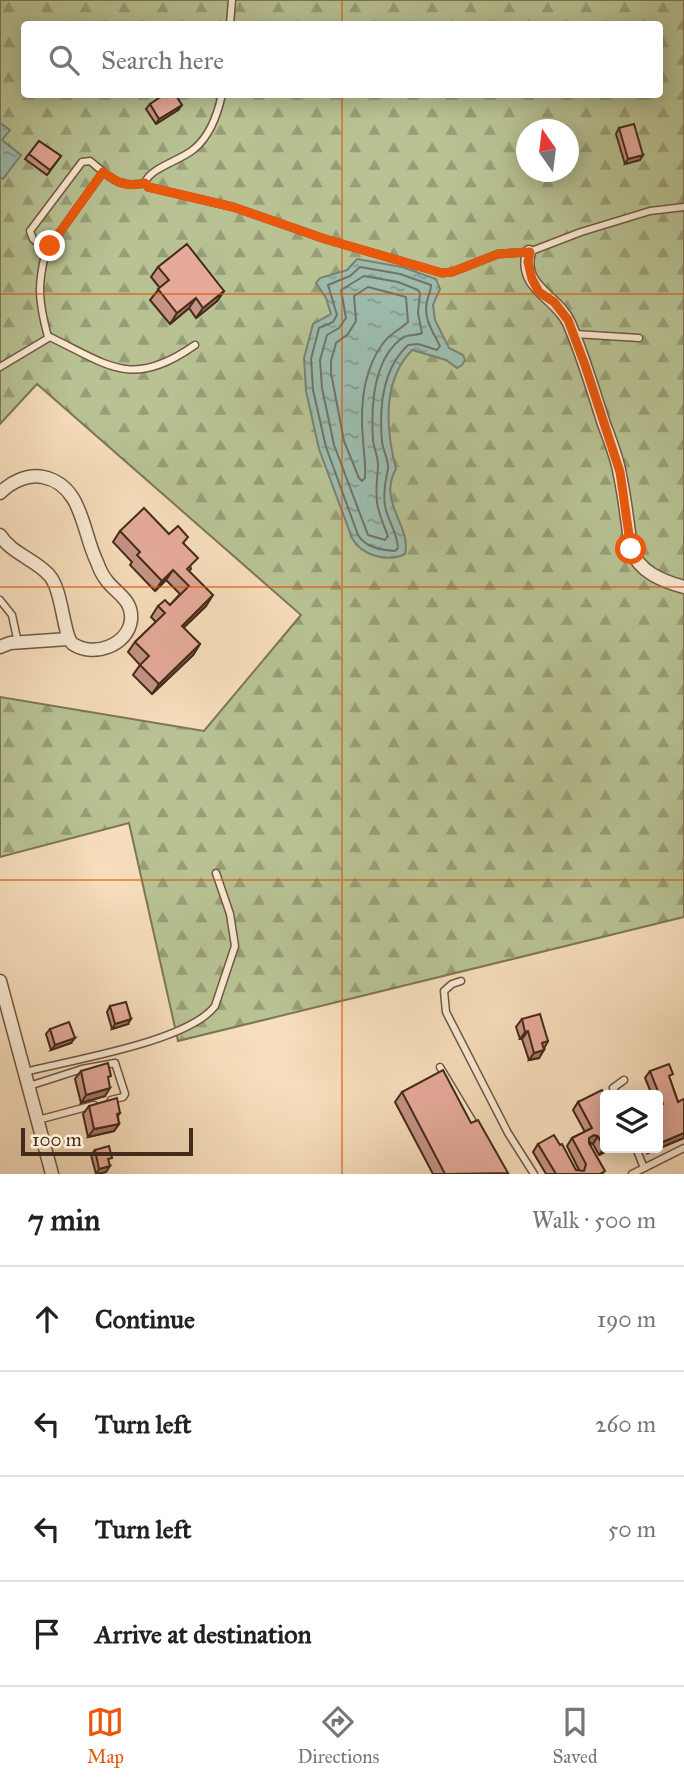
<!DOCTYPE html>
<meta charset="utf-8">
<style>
body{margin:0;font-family:"IM FELL Great Primer",serif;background:#f2f2f2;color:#222}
.controls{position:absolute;right:21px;bottom:21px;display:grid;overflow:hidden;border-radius:7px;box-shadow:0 4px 18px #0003}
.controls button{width:63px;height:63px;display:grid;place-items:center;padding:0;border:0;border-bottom:2px solid #e0e0e0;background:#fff;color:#222;font:35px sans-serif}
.compass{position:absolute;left:516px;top:119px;width:63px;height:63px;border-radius:50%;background:#fff;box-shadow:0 4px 18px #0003;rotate:346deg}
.scale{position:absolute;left:21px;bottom:18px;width:172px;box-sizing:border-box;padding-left:7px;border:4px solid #452b1a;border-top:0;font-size:19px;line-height:24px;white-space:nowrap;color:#452b1a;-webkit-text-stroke:5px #f9e9d3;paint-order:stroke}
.stop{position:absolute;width:21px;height:21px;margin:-16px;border:5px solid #ea580c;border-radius:50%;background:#fff}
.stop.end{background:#ea580c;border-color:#fff;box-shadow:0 2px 7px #0008}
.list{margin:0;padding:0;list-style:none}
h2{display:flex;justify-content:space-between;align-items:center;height:91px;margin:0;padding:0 28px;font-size:30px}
h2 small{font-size:23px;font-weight:400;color:#767676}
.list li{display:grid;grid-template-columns:46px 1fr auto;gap:21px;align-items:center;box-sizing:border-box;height:105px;padding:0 28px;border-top:2px solid #e0e0e0}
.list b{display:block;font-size:26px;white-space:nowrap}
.list em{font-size:23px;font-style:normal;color:#767676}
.icon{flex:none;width:38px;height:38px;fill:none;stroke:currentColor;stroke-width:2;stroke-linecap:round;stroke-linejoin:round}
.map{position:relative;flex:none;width:684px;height:1174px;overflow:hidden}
.search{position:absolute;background:#fff;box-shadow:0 4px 18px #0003;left:21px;right:21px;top:21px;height:77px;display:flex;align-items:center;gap:18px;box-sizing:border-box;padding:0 24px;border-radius:7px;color:#767676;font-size:26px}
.sheet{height:511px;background:#fff}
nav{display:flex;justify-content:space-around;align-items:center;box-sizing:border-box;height:98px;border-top:2px solid #e0e0e0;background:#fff;font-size:19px;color:#767676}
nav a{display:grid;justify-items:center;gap:4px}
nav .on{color:#ea580c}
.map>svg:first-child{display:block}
.forest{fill:url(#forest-firs);stroke:#7e7656;stroke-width:2;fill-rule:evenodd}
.water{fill:url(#water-ripples);stroke:#7a8273;stroke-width:2}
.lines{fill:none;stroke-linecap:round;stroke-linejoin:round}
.shore{stroke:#717464;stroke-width:2}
.lane-casing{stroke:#715842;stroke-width:9}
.street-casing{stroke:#715842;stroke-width:15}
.lane{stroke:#f9e9d3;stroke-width:6}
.street{stroke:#f9e9d3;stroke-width:12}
.wall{fill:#c59284;stroke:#452b1a;stroke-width:2}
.shaded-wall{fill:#a0776b;stroke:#452b1a;stroke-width:2}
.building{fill:#e5aa99;stroke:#452b1a;stroke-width:2}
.route{stroke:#ea580c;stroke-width:9}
.grid{fill:none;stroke:#d8540d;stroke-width:2;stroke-opacity:0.55}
</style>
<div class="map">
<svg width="684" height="1174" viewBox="0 0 684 1174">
<defs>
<pattern id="forest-firs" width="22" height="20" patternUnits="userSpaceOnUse" patternTransform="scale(1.75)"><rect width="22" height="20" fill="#b8c293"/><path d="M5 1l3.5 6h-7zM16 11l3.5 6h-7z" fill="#979e77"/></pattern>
<pattern id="water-ripples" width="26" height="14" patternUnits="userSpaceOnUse" patternTransform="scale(1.75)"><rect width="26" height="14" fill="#9dbcae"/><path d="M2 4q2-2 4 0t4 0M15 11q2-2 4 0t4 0" fill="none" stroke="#82998d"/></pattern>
</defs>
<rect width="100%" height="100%" fill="#f6ddbb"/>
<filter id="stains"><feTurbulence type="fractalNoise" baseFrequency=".00286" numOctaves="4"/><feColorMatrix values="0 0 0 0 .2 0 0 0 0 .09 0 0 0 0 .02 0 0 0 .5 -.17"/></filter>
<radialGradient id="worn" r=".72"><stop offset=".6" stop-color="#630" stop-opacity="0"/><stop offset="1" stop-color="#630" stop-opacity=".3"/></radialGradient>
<path class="forest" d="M0,0H684V917L178,1041L129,823L0,857V697L204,731L301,615L37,384L0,424ZM24,24H660V94H24ZM526,130H568V172H526Z"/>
<g class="water">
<path d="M0,123L10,130L2,140L21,155L3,179L0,177Z"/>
<path d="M357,259L402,267L436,279L440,289L433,305L435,320L449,348L463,355L465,360L462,365L457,368L446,360L412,350C382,381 386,430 396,469C377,502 412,526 405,554C387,563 361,555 352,538L319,449L306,391L304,358L313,324L331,314L326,298L316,283L320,278L347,270Z"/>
</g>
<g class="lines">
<g class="shore">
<path d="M360,267L400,274L431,285C431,292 428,295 427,302C423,318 433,332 440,346L437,350L418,344L408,345C382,369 379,408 382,442C383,450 389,461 388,469C385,482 383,493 385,506C388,521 397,532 398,548L395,551C381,550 366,548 358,535L326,447L313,390L311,359L319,328L333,322L337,315L328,285L350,276Z"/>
<path d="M364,276L398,282L418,290L420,293L418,313L422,333C416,336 408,334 402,338C372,360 371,408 373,440C374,449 379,459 378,467C375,500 375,505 388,536L385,540L368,535L334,445L322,388L320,360L327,335L339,328L346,318L341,290Z"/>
<path d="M368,287L406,297L408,322C401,329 391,333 384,342C363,369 360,408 363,441C364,454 366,465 365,478L362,481L359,478L344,441L331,373V361L336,343L348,334L356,321L354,296Z"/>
</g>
<g class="lane-casing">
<g id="lane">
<path d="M230,24L232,0"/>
<path d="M222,94C218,113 210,136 194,149C182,160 149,168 145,183L148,187L233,207L325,239L442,273L452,272L498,254L529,252L581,232L650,211L684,207"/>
<path d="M103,172L50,246L43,247L33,239L30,231L82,162L90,161C110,177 118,189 145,183"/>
<path d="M47,247C37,284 38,300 48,337"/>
<path d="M575,334L639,338"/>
<path d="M0,367L50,337C110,366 132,389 195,345"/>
<path d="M0,600L12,615L18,643"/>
<path d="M461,981L452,984L444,991L446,1012L508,1133L534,1174"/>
<path d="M440,1067L476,1127"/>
<path d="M25,1072C70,1060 188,1042 215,1006L235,946L230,914L216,873"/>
<path d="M29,1086L82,1069L115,1063L125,1094L123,1097L111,1100"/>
<path d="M616,1095L613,1088L624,1080"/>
<path d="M38,1120L94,1105"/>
<path d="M636,1148L644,1168"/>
<path d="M632,1174L684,1148"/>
</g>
</g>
<g class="street-casing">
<g id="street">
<path d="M529,252C519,288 558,297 569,323C583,355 593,390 604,424C610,440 617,457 620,475C625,499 628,524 631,549C639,572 662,581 684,587"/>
<path d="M0,493C11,482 27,474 43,477C83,485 82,532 97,562C99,568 103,576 107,581C117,594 133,600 131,620C128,645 94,658 73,644C63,637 63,590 49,575C35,559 12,554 0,535"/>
<path d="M0,647L10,643L68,639"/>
<path d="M0,981L52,1174"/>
</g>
</g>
<use href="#lane" class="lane"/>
<use href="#street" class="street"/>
</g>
<g class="wall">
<path d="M150,104L178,110L156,124L146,109Z"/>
<path d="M619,128L643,155L640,160L625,164L616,134Z"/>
<path d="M39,141L61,156L47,175L25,159Z"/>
<path d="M158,267L224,291L217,301L196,318L189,308L170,324L150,300L160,288L151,277Z"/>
<path d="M120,531L169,534L184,544L191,569L189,571L206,606L183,628L200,644L193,655L152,694L133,675L140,665L128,652L135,642L156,622L151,617L158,606L170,605L180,594L166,580L155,591L130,565L132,562L113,542Z"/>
<path d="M110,1006L128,1024L112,1029L107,1012Z"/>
<path d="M522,1019L548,1041L539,1058L529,1060L522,1039H520L516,1027Z"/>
<path d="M50,1029L71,1043L51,1050L46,1034Z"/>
<path d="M81,1071L105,1096L81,1103L75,1079Z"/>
<path d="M650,1071L670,1079L678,1102L684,1099V1138L648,1153L646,1148H658V1095H652L645,1078Z"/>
<path d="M402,1092L471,1123L507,1174H433L395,1102Z"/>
<path d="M578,1102L605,1148H613L599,1155L593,1144L589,1143L603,1174H546L533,1152L538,1144L576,1170H579L567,1146L572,1138L585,1132L573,1110Z"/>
<path d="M89,1106L120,1113L118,1116L119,1124L114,1131L88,1137L83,1114Z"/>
<path d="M95,1150L109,1162L106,1172L96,1174L91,1155Z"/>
</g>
<g class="shaded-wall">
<path d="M182,105L178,110L156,124L159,119Z"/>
<path d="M643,155L640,160L625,164L628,159Z"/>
<path d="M224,291L217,301L196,318L203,308Z"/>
<path d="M196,298L189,308L170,324L177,313Z"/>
<path d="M173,570L166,580L155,591L162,581Z"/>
<path d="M213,595L206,606L175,636L182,626Z"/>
<path d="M200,644L193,655L152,694L159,684Z"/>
<path d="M131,1019L128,1024L112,1029L115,1024Z"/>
<path d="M528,1031L522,1039H520L525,1032Z"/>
<path d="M75,1038L71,1043L51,1050L55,1045Z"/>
<path d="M544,1050L539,1058L529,1060L534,1053Z"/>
<path d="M110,1088L105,1096L81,1103L86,1095Z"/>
<path d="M119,1124L114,1131L88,1137L94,1129Z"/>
<path d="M684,1133V1138L648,1153L651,1148H658V1144Z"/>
<path d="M594,1135L598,1136L593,1144L589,1142V1138Z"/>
<path d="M604,1148H613L599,1155Z"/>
<path d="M110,1166L106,1172L96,1174L99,1169Z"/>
</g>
<g class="building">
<path d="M165,94H166L168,97L171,94H175L182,105L159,119L150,104Z"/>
<path d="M634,124L643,155L628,159L619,128Z"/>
<path d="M39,141L61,156L50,170L29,154Z"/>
<path d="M187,244L224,291L203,308L196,298L177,313L158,289L169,280L158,267Z"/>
<path d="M144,508L169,534L178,526L188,537L183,543L198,558L187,569L213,595L182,626L200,644L159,684L140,665L149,656L135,642L165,613L158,606L165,600L170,605L189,586L173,570L162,581L137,555L140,552L120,531Z"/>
<path d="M126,1002L131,1019L115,1024L110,1006Z"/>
<path d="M540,1014L548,1041L542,1043L544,1050L534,1053L528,1031L525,1032L522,1019Z"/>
<path d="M69,1022L75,1038L55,1045L50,1029Z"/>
<path d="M108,1063L111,1076L108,1077L110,1088L86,1095L81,1071Z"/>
<path d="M669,1064L673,1074L669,1076L678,1102L684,1099V1133L658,1144V1106L663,1104L650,1071Z"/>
<path d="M443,1070L471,1123L478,1120L508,1173L445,1174L402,1092Z"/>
<path d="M602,1090L605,1095V1147L604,1148L598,1136L594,1135L589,1138V1143L605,1171L600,1174H556L538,1144L554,1135L560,1145L562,1144L576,1170L584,1171L586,1164L572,1138L592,1128L578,1102Z"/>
<path d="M117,1098L120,1113L117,1114L119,1124L94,1129L89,1106Z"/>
<path d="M109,1146L112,1158L108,1159L110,1166L99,1169L95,1150Z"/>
</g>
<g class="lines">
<path class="route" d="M50,246L103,172C119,183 126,188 145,183L148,187L233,207L325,239L442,273L452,272L498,254L530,252L528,262L532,279L539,292L554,302L568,320L585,365L620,472L631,549"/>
</g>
<path class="grid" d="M342,0V24M342,94V1174M0,294H684M0,587H684M0,880H684"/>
<rect width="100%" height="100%" filter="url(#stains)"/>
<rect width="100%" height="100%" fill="url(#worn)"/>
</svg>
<div class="controls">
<button><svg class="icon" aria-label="layers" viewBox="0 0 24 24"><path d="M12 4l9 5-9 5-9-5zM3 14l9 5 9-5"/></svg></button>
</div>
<svg class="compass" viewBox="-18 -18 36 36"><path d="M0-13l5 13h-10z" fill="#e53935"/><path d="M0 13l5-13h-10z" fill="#767676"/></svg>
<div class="scale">100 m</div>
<div class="stop" style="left:631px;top:549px"></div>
<div class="stop end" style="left:50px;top:246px"></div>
<div class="search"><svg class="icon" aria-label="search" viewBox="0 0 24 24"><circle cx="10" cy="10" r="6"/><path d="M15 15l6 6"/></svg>Search here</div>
</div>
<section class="sheet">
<h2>7 min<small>Walk · 500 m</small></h2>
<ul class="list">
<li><svg class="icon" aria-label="ahead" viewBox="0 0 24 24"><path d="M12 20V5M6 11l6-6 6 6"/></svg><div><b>Continue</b></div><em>190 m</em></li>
<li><svg class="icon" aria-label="left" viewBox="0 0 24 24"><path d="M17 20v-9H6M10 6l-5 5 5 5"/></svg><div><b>Turn left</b></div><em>260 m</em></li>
<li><svg class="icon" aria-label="left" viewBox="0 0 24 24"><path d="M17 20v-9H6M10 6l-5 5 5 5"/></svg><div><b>Turn left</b></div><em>50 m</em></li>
<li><svg class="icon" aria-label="arrive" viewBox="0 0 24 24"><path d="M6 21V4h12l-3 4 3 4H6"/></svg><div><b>Arrive at destination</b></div></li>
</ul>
</section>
<nav>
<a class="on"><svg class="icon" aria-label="map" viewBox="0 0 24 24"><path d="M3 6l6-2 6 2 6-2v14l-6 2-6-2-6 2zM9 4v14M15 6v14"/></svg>Map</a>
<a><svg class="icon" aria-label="directions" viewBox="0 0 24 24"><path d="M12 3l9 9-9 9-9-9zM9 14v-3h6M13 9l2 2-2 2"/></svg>Directions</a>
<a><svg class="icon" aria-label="saved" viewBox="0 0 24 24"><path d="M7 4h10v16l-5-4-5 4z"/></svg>Saved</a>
</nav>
